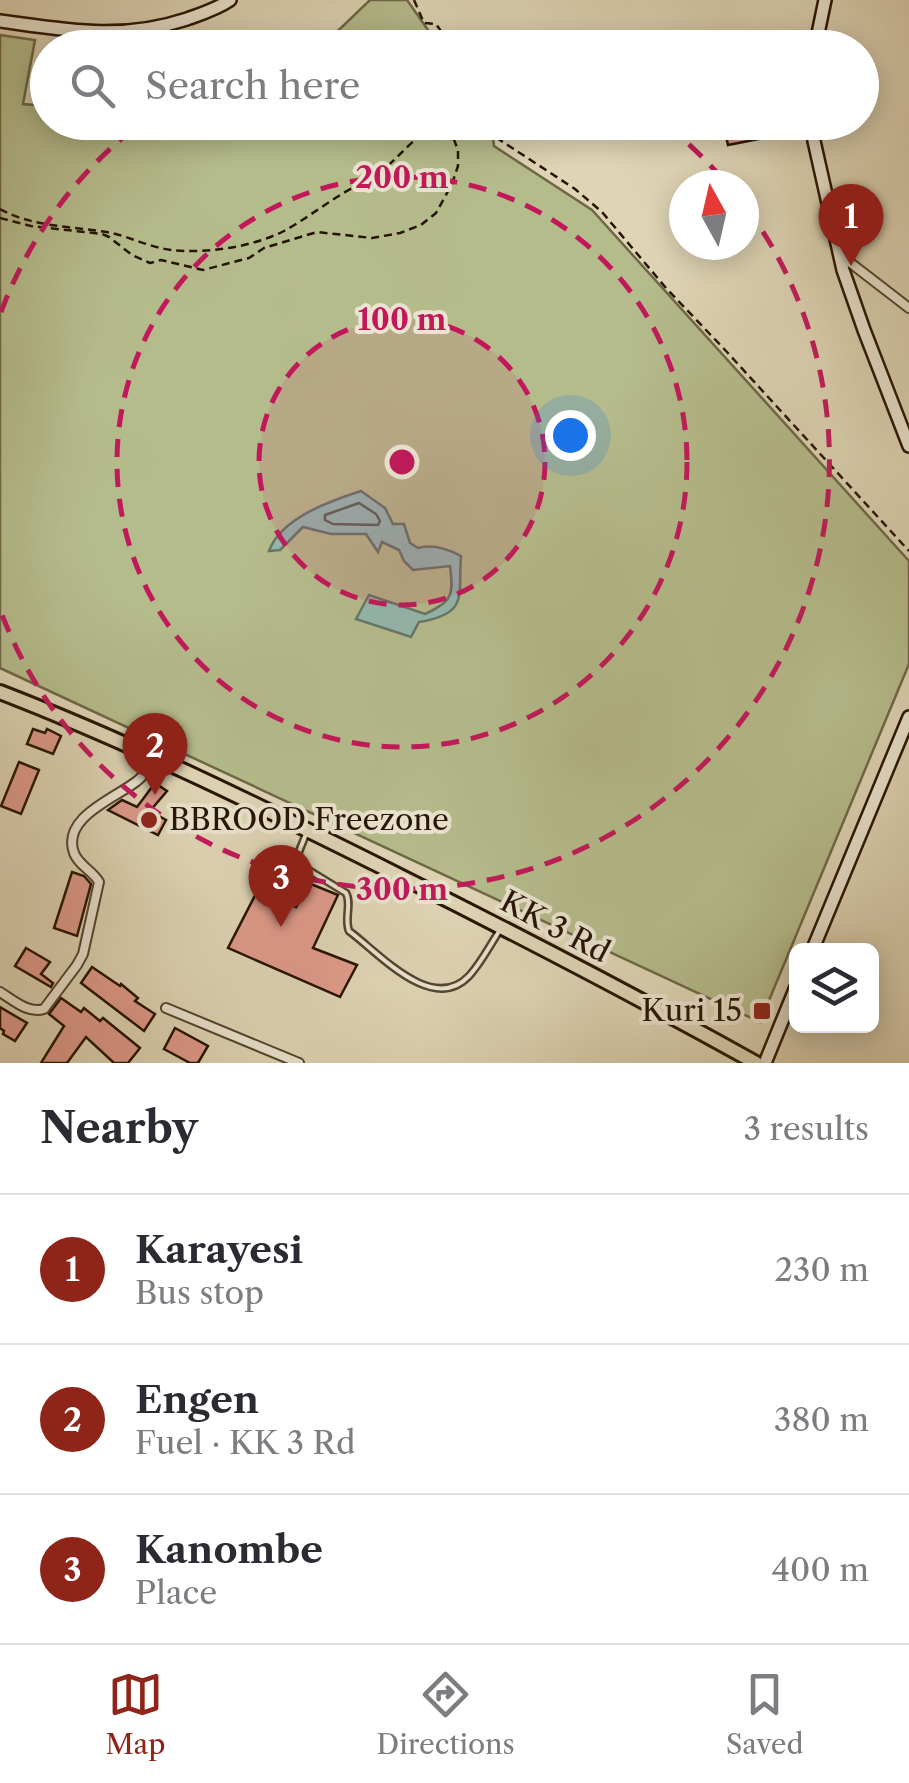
<!DOCTYPE html>
<meta charset="utf-8">
<style>
body{margin:0;font-family:"Libre Caslon Text",serif;background:#f7f7f7;color:#2b2b33}
.controls{position:absolute;right:30px;bottom:30px;display:grid;overflow:hidden;border-radius:15px;box-shadow:0 5px 25px #0003}
.controls button{width:90px;height:90px;display:grid;place-items:center;padding:0;border:0;border-bottom:2px solid #e1e1e2;background:#fff;color:#2b2b33;font:50px sans-serif}
.compass{position:absolute;left:669px;top:170px;width:90px;height:90px;border-radius:50%;background:#fff;box-shadow:0 5px 25px #0003;rotate:352deg}
.you{position:absolute;left:570px;top:435px;width:35px;height:35px;margin:-25px;border:8px solid #fff;border-radius:50%;background:#1a73e8;box-shadow:0 0 0 15px #1a73e833}
.badge{display:grid;place-items:center;width:65px;height:65px;border-radius:50%;background:#8f2418;color:#fff;font-size:32px;font-weight:700}
.pin{position:absolute;translate:-50% -82px;filter:drop-shadow(0 2px 5px #0008)}
.pin::after{content:'';position:absolute;top:52px;width:35px;height:30px;background:inherit;clip-path:polygon(0 0,100% 0,50% 100%)}
.list{margin:0;padding:0;list-style:none}
h2{display:flex;justify-content:space-between;align-items:center;height:130px;margin:0;padding:0 40px;font-size:42px}
h2 small{font-size:32px;font-weight:400;color:#7c7c81}
.list li{display:grid;grid-template-columns:65px 1fr auto;gap:30px;align-items:center;box-sizing:border-box;height:150px;padding:0 40px;border-top:2px solid #e1e1e2}
.list b{display:block;font-size:38px;white-space:nowrap}
.list p{margin:0;font-size:32px;white-space:nowrap;color:#7c7c81}
.list em{font-size:32px;font-style:normal;color:#7c7c81}
.icon{flex:none;width:55px;height:55px;fill:none;stroke:currentColor;stroke-width:2;stroke-linecap:round;stroke-linejoin:round}
.map{position:relative;flex:none;width:909px;height:1063px;overflow:hidden}
.search{position:absolute;background:#fff;box-shadow:0 5px 25px #0003;left:30px;right:30px;top:30px;height:110px;display:flex;align-items:center;gap:25px;box-sizing:border-box;padding:0 35px;border-radius:55px;color:#7c7c81;font-size:38px}
.sheet{height:580px;background:#fff}
nav{display:flex;justify-content:space-around;align-items:center;box-sizing:border-box;height:140px;border-top:2px solid #e1e1e2;background:#fff;font-size:28px;color:#7c7c81}
nav a{display:grid;justify-items:center;gap:5px}
nav .on{color:#8f2418}
.map>svg:first-child{display:block}
.green{fill:#b5bc8c;stroke:#6e6847;stroke-width:2.5}
.water{fill:#93b9af;stroke:#67776a;stroke-width:2.5}
.lines{fill:none;stroke-linecap:round;stroke-linejoin:round}
.shore{stroke:#5c6658;stroke-width:2.5}
.building{fill:#df9b8c;stroke:#261402;stroke-width:2.5}
.service-casing{stroke:#54442f;stroke-width:9}
.minor-casing{stroke:#54442f;stroke-width:12}
.secondary-casing{stroke:#261402;stroke-width:16}
.trunk-casing{stroke:#261402;stroke-width:18}
.path{stroke:#261402;stroke-width:2.5;stroke-dasharray:8 5;stroke-linecap:butt}
.service{stroke:#eae4d0;stroke-width:4}
.minor{stroke:#eae4d0;stroke-width:8}
.secondary{stroke:#eae4d0;stroke-width:11}
.trunk{stroke:#dfd5b6;stroke-width:12}
.ring{fill:none;stroke:#c2185b;stroke-width:5;stroke-dasharray:18 12}
.poi-dot{fill:#8f2418;stroke:#eae4d0;stroke-width:4}
.labels{text-anchor:middle;stroke-width:8;stroke-linejoin:round;paint-order:stroke}
.poi-label{font-size:30px;fill:#261402;stroke:#eae4d0;text-anchor:start}
.street-label{font-size:30px;fill:#261402;stroke:#eae4d0}
.centre{fill:#c2185b;stroke:#eae4d0;stroke-width:5}
.ring-label{font-size:30px;text-anchor:middle;font-weight:bold;fill:#c2185b;stroke:#eae4d0;stroke-width:8;stroke-linejoin:round;paint-order:stroke}
</style>
<div class="map">
<svg width="909" height="1063" viewBox="0 0 909 1063">
<rect width="100%" height="100%" fill="#dfd5b6"/>
<filter id="stains"><feTurbulence type="fractalNoise" baseFrequency=".002" numOctaves="4"/><feColorMatrix values="0 0 0 0 .2 0 0 0 0 .09 0 0 0 0 .02 0 0 0 .5 -.17"/></filter>
<radialGradient id="worn" r=".72"><stop offset=".6" stop-color="#630" stop-opacity="0"/><stop offset="1" stop-color="#630" stop-opacity=".3"/></radialGradient>
<g class="green">
<path d="M370,0H407L440,47H321Z"/>
<path d="M0,35L35,40L23,104L47,106L48,122L491,123L494,146L592,210L909,561V664L760,1022L0,668Z"/>
</g>
<path class="water" d="M361,491L385,508L393,524H404L410,543L418,548C432,544 448,549 461,556C458,596 469,614 419,622L411,637L356,619L369,595L425,614C452,602 454,595 450,566L413,570L404,561L399,550L382,542L378,552L366,534H331L303,527L280,550L269,551C281,518 330,501 361,491Z"/>
<g class="lines">
<path class="shore" d="M359,503L376,514L380,521L378,525L333,524L325,520V515Z"/>
</g>
<g class="building">
<path d="M806,34L804,48H708L706,39L750,41V43L772,37L773,43Z"/>
<path d="M723,122H792L794,132L728,145Z"/>
<path d="M33,729L45,733L47,729L61,736L53,754L27,744Z"/>
<path d="M19,762L39,770L21,814L1,806Z"/>
<path d="M155,783L167,791L150,811L166,820L158,835L108,810L122,800L137,807Z"/>
<path d="M72,872L84,876L91,884L77,936L54,928Z"/>
<path d="M264,878L281,884L276,896L296,907L311,884L338,895L313,948L357,965L340,997L228,948Z"/>
<path d="M26,948L50,962L41,974L53,983L51,987L15,966Z"/>
<path d="M92,967L120,986L121,984L138,998L135,1001L155,1014L144,1031L81,983Z"/>
<path d="M61,998L81,1012L84,1008L100,1021L103,1018L140,1048L128,1063H114L86,1037L67,1063H41L64,1026L49,1014Z"/>
<path d="M0,1007L27,1023L15,1041L3,1034L4,1031L0,1028Z"/>
<path d="M175,1028L208,1046L198,1063H190L164,1049Z"/>
</g>
<g class="lines">
<g class="service-casing">
<path id="service" d="M306,834L296,859L297,863L346,893C352,904 344,918 349,931C378,952 432,1015 469,976C481,963 490,945 500,930"/>
</g>
<g class="minor-casing">
<g id="minor">
<path d="M839,254L909,308"/>
<path d="M0,992C13,1000 28,1014 44,1009L77,965L83,954L99,882C92,870 79,866 74,853C61,817 116,798 137,781C145,775 151,765 156,756"/>
<path d="M166,1008L299,1063"/>
</g>
</g>
<g class="secondary-casing">
<g id="secondary">
<path d="M0,21C66,30 121,41 187,19C201,14 217,9 230,0"/>
<path d="M815,48L825,0"/>
<path d="M812,122L814,141L843,270L864,330L909,446"/>
<path d="M812,951L909,717"/>
<path d="M765,1063L796,987"/>
</g>
</g>
<g class="trunk-casing">
<path id="trunk" d="M0,692C137,745 268,810 400,876C520,936 639,998 756,1063"/>
</g>
<g class="path">
<path d="M414,0L424,23L436,24L447,40L458,48"/>
<path d="M476,122L477,125L575,189L602,212L666,288L726,351L909,551"/>
<path d="M452,123L456,122"/>
<path d="M0,209C34,228 75,226 112,233C132,238 150,247 171,250C206,254 252,247 284,231C304,220 322,206 342,194C353,187 365,182 376,175C391,165 402,151 416,139C423,133 433,128 441,122"/>
<path d="M0,218L31,226L102,234L109,237L132,255L150,263L161,260L203,270L249,258L264,248L317,232L372,238L400,233L421,225L436,213L452,184L458,166V150L449,127"/>
</g>
<use href="#service" class="service"/>
<use href="#minor" class="minor"/>
<use href="#secondary" class="secondary"/>
<use href="#trunk" class="trunk"/>
</g>
<circle cx="402" cy="462" r="143" fill="#c2185b" fill-opacity=".12"/>
<g class="ring">
<circle cx="402" cy="462" r="143"/>
<circle cx="402" cy="462" r="285"/>
<path d="M1 312A428 428 0 0 1 138 125M298 47A428 428 0 0 1 506 47M666 125A428 428 0 0 1 727 184M746 207A428 428 0 1 1 1 612"/>
</g>
<g class="poi-dot">
<circle cx="149" cy="820" r="10"/>
<rect x="752" y="1001" width="20" height="20" rx="5"/>
</g>
<g class="labels">
<g class="poi-label">
<text x="169" y="830">BBROOD Freezone</text>
<text x="742" y="1021" text-anchor="end">Kuri 15</text>
</g>
<g class="street-label">
<text transform="translate(555 927) rotate(28)" y="10">KK 3 Rd</text>
</g>
</g>
<circle cx="402" cy="462" r="15" class="centre"/>
<g class="ring-label">
<text x="402" y="188">200 m</text>
<text x="402" y="330">100 m</text>
<text x="402" y="900">300 m</text>
</g>
<rect width="100%" height="100%" filter="url(#stains)"/>
<rect width="100%" height="100%" fill="url(#worn)"/>
</svg>
<div class="controls">
<button><svg class="icon" aria-label="layers" viewBox="0 0 24 24"><path d="M12 4l9 5-9 5-9-5zM3 14l9 5 9-5"/></svg></button>
</div>
<svg class="compass" viewBox="-18 -18 36 36"><path d="M0-13l5 13h-10z" fill="#e53935"/><path d="M0 13l5-13h-10z" fill="#7c7c81"/></svg>
<div class="you"></div>
<div class="pin badge" style="left:851px;top:266px">1</div>
<div class="pin badge" style="left:155px;top:795px">2</div>
<div class="pin badge" style="left:281px;top:927px">3</div>
<div class="search"><svg class="icon" aria-label="search" viewBox="0 0 24 24"><circle cx="10" cy="10" r="6"/><path d="M15 15l6 6"/></svg>Search here</div>
</div>
<section class="sheet">
<h2>Nearby<small>3 results</small></h2>
<ul class="list">
<li><span class="badge">1</span><div><b>Karayesi</b><p>Bus stop</p></div><em>230 m</em></li>
<li><span class="badge">2</span><div><b>Engen</b><p>Fuel · KK 3 Rd</p></div><em>380 m</em></li>
<li><span class="badge">3</span><div><b>Kanombe</b><p>Place</p></div><em>400 m</em></li>
</ul>
</section>
<nav>
<a class="on"><svg class="icon" aria-label="map" viewBox="0 0 24 24"><path d="M3 6l6-2 6 2 6-2v14l-6 2-6-2-6 2zM9 4v14M15 6v14"/></svg>Map</a>
<a><svg class="icon" aria-label="directions" viewBox="0 0 24 24"><path d="M12 3l9 9-9 9-9-9zM9 14v-3h6M13 9l2 2-2 2"/></svg>Directions</a>
<a><svg class="icon" aria-label="saved" viewBox="0 0 24 24"><path d="M7 4h10v16l-5-4-5 4z"/></svg>Saved</a>
</nav>
